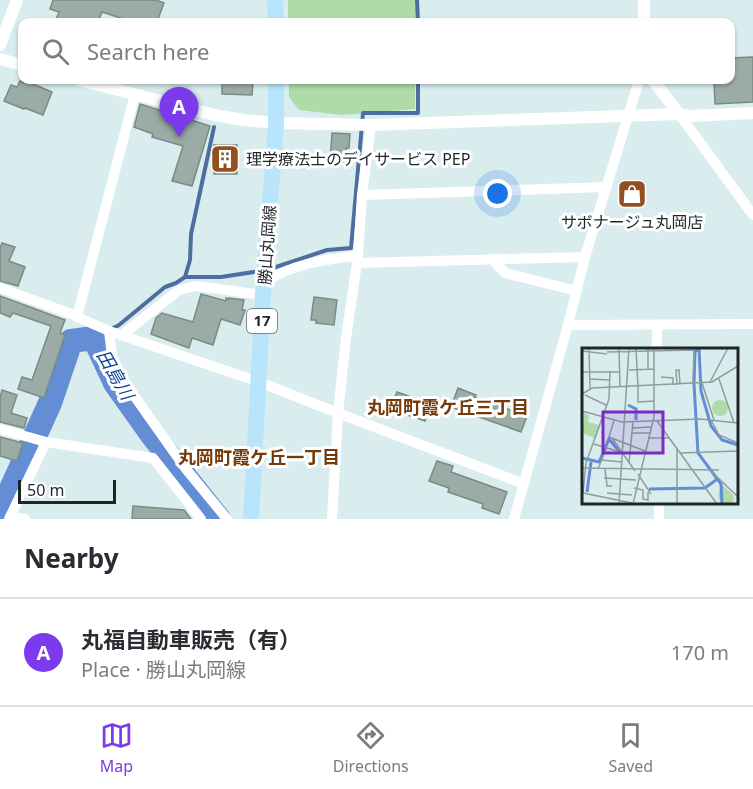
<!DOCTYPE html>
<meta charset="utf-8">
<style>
body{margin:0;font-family:"Noto Sans","Noto Sans JP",sans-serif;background:#f7f7f7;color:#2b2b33}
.scale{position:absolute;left:18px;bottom:15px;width:98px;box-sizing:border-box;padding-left:6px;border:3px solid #1e2526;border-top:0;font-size:16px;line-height:21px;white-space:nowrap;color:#1e2526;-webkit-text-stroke:4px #fff;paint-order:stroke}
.you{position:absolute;left:498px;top:194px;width:21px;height:21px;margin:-15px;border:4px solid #fff;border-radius:50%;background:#1a73e8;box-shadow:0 0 0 9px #1a73e833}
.badge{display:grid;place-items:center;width:39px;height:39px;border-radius:50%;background:#7c3aed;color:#fff;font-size:20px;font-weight:700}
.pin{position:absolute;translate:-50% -50px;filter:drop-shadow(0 2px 3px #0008)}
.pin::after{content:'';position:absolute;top:32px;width:21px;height:18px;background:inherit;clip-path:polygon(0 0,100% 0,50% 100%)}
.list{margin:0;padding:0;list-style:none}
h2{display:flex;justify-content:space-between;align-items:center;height:78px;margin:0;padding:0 24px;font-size:26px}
h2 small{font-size:20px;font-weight:400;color:#7c7c81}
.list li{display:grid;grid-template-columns:39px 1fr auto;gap:18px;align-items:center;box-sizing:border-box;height:108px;padding:0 24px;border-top:2px solid #e1e1e2}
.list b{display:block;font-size:22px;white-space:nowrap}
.list p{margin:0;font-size:20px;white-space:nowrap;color:#7c7c81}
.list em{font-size:20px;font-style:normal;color:#7c7c81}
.icon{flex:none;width:33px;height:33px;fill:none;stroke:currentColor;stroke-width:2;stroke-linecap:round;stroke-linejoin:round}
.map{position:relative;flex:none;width:753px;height:519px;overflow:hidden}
.search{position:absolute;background:#fff;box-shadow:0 2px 4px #0004;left:18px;right:18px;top:18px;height:66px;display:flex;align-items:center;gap:15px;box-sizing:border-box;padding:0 21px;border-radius:12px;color:#7c7c81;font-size:22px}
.sheet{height:186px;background:#fff}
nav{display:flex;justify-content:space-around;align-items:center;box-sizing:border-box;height:84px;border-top:2px solid #e1e1e2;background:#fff;font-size:16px;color:#7c7c81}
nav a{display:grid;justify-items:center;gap:3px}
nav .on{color:#7c3aed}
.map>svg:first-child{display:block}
.green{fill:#aedba8}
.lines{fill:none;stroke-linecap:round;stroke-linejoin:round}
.stream{stroke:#4e6ea1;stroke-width:4}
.river{stroke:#638ed6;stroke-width:24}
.building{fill:#9baca6;stroke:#7a8a84;stroke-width:1.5}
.minor{stroke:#fff;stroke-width:10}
.tertiary{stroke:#fff;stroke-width:12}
.primary{stroke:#b8e5fc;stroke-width:16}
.labels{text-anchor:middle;stroke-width:6;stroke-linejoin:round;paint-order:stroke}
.shield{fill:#fff;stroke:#626667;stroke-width:1.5}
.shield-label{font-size:15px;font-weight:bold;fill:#1e2526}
.poi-label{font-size:16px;fill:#1e2526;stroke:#fff;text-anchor:start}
.street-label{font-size:16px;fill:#1e2526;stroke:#fff}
.water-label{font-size:18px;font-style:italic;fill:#0e4295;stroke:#fff}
.neighbourhood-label{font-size:18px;font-weight:bold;fill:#753a09;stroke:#fff}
.inset-river{fill:none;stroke:#638ed6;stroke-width:3}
.inset-road{fill:none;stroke:#8e9d9e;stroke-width:1.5}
.view{fill:#7b2cbf;fill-opacity:0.15;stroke:#7b2cbf;stroke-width:3}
.inset-edge{fill:none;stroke:#1e2526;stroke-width:3}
</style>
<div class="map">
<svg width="753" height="519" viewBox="0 0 753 519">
<rect width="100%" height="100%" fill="#d9edee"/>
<g class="green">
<path d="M288,0H418L417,22H288Z"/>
<path d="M289,80H415V109L342,115L299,110L289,97Z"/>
</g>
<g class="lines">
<g class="stream">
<path d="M417,0L418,22"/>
<path d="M270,269L327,250L351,248L363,113H418V80"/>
<path d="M185,277L190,260L191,234L214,127"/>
<path d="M94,338L119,325L165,287L176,283L185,277H221L260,271"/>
</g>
<path class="river" d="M0,513L50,403L71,341L94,338L115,383L152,435L219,519"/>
</g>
<g class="building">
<path d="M53,0H156L164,3L157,22H133L102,12L98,22H55L59,12L50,9Z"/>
<path d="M753,57V102L715,104L714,80H730V58Z"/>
<path d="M222,80H253L252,95L222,94Z"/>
<path d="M20,81L27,84L28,82L52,92L43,115L25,108L24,109L4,101L11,85L17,87Z"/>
<path d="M140,104L210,126L192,186L172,181L183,146L152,137L153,134L134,127Z"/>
<path d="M332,133L350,134L349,148H346V162H330Z"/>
<rect x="214" y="145" width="23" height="29"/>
<path d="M2,243L15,247L9,261L25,267L18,286L0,281V248Z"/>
<path d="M201,294L226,301V298L229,299V298L244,300L242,310H245L240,325L221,319L213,345L192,338L189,348L151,334L156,318L162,313L193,322Z"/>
<path d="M0,296L65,320L60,333L65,335L44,398L18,389L22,377L32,380L51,326L13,313L10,317L0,313Z"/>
<path d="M314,297L337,300L334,325L316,323V320H311Z"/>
<path d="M458,388L476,395L474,397L527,416L521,432L451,407Z"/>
<path d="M2,390L17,395L11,413L27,418L24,428L0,422V398Z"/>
<path d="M397,392L431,404L425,421L390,409Z"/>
<path d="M0,437L23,443L17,461L0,456Z"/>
<path d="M437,461L453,466L451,472L507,492L499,514L482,508L483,504L448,492L449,488L429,481Z"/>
<path d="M133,506L184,510L191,519H132Z"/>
</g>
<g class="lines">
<g class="minor">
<path d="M135,94L77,317L109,331L259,382L338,413L524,484"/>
<path d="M679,114L753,215"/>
<path d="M362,195L607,187"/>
<path d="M492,259L505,273L577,291"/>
<path d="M357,263L585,257"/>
<path d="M264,283C291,264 326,259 358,256"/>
<path d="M0,288L77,316"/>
<path d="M568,325L753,324"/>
<path d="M657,325V350"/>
<path d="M109,331L112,356L123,380L186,469L227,519"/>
<path d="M122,335L179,290L196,286L263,295"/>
<path d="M0,429L46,442L153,458L201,519"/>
<path d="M659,502V519"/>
<path d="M10,517L25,519"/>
<path d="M9,519L46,442"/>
<path d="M332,519L338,413L346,338L358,256L362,195L371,125"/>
<path d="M514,519L568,325L585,257L639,80"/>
</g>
<g class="tertiary">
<path d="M644,22V0"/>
<path d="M0,45L17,0"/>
<path d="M0,59L22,65"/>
<path d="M79,80L215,115L243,120L276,123L371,125L679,114L691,116L753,113"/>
<path d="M653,80L679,114"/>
</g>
<g class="primary">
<path d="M275,0L276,22"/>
<path d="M251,519L263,295L276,123V80"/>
</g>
</g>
<defs>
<g id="building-square" transform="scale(1.5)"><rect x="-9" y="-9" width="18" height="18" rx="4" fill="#924f1f" stroke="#fff"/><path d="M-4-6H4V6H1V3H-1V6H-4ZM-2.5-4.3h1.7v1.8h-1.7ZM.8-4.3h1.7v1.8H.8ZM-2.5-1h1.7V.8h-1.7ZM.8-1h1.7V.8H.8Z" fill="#fff"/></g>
<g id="shop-square" transform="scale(1.5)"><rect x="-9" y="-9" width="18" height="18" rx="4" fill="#924f1f" stroke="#fff"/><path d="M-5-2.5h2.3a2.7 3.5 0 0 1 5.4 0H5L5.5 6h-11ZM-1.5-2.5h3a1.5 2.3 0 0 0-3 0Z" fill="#fff"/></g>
</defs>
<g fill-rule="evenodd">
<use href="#building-square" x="225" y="159"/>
<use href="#shop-square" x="632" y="194"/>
</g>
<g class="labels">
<rect class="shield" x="247" y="309" width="30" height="24" rx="4.5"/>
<g class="shield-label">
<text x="262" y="326">17</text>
</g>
<g class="poi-label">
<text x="246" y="165">理学療法士のデイサービス PEP</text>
<text x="632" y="228" text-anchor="middle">サボナージュ丸岡店</text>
</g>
<g class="street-label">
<text transform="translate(267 245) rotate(-86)" y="6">勝山丸岡線</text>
</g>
<g class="water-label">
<text transform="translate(115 375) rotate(60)" y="6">田島川</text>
</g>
<g class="neighbourhood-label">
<text x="448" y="414">丸岡町霞ケ丘三丁目</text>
<text x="259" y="464">丸岡町霞ケ丘一丁目</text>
</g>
</g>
<g transform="translate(582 348)">
<rect width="156" height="156" fill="#d9edee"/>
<path d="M130 60a8 8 0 1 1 16 0a8 8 0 1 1-16 0ZM2,65L7,67L6,74L17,77L13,90L0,85ZM128,125L152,148L151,156H139L136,148L139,136Z" fill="#aedba8"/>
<path class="inset-river" d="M117,0L119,43L129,78L140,92L156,97M117,2L113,3L112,36L116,105L139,136L140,156M46,57L54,61V72M0,110L17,114L27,91L38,104M67,141L123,140L134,132M5,144L9,114"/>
<path class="inset-road" d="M7,0L8,41M37,0L38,39M54,0L56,39M66,0V22M0,3L25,6M25,4L112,2M47,22L72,21M0,24H37M79,29L91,30V37M8,31L27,32M137,31L152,75M128,34L146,0M111,35L112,2M120,35L132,72M95,37L94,22H97L98,36M56,39V54L72,53M0,46L10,40L130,34L156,18M3,47L24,57M0,63L40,74L118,71L156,75M32,72L27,89L63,103M129,72L137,87L156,95M75,73L135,156M50,80L69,79M49,85H68M30,90L53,123M66,90H87M12,96L35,103M99,105L156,103M19,112L40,114M47,115L51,74M0,120L137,122M16,121L25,99M23,121L25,138H30M129,123L156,149M56,126L69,146M22,130L54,132M52,140L61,142V151L66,152V144M1,145L4,115L27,51L28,23M1,145L50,155M25,145L50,147M37,156L47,0M51,156L72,69V0M95,156V101"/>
<path class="view" d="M21,64H81V105H21Z"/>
<rect width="156" height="156" class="inset-edge"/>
</g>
</svg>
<div class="scale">50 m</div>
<div class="you"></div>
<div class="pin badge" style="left:179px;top:137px">A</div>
<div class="search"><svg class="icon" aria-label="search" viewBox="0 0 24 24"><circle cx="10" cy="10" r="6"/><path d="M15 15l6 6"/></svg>Search here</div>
</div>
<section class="sheet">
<h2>Nearby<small></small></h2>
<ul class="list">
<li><span class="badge">A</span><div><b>丸福自動車販売（有）</b><p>Place · 勝山丸岡線</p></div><em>170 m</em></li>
</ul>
</section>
<nav>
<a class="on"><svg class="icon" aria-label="map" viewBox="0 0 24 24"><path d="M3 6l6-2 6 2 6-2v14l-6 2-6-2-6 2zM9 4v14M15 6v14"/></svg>Map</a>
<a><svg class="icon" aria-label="directions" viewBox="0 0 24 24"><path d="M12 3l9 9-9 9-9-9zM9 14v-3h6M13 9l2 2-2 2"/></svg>Directions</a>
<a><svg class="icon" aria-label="saved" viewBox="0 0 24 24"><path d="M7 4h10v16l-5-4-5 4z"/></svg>Saved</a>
</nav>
